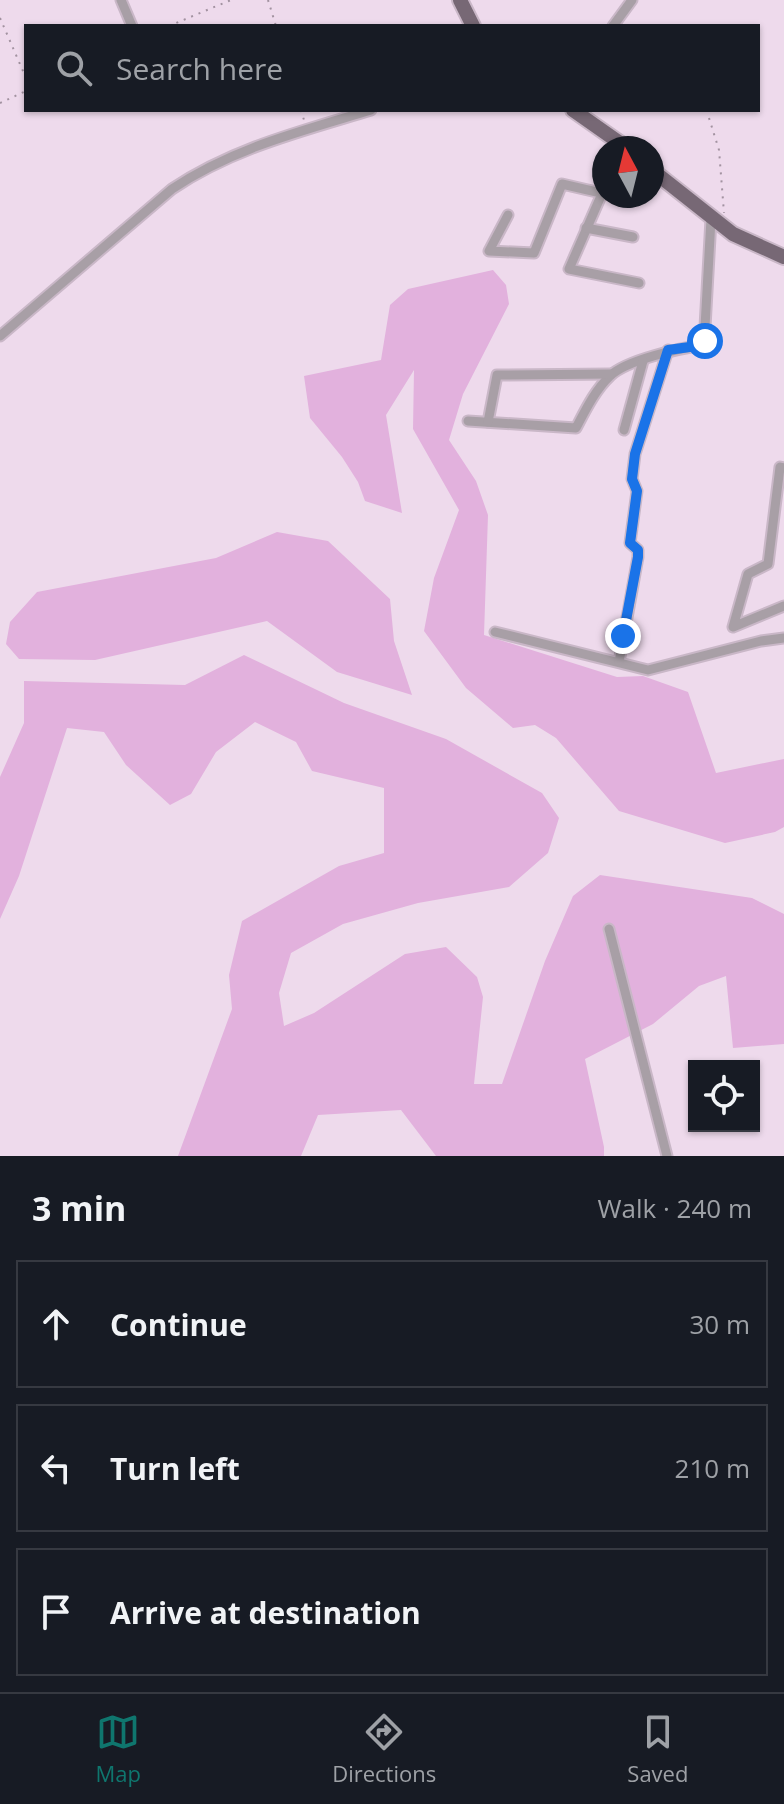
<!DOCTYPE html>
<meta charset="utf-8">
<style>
body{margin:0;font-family:"Open Sans",sans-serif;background:#242831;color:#f1f3f6}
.controls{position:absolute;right:24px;bottom:24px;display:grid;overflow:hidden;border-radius:0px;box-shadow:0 2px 6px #0004}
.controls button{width:72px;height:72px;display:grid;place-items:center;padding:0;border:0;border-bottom:2px solid #363941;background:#171b24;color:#f1f3f6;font:40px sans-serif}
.compass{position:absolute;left:592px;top:136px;width:72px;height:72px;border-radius:50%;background:#171b24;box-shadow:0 2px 6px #0004;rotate:353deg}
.stop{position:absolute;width:24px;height:24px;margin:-18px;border:6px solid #1a73e8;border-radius:50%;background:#fff}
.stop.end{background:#1a73e8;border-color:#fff;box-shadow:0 2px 8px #0008}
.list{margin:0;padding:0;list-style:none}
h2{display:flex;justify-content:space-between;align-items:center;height:104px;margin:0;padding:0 32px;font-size:34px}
h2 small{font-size:26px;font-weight:400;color:#9ea1a6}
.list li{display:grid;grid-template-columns:52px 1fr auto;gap:24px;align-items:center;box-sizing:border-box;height:128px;margin:0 16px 16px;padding:0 16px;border:2px solid #363941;border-radius:0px}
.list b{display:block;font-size:30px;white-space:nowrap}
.list em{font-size:26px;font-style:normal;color:#9ea1a6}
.icon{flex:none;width:44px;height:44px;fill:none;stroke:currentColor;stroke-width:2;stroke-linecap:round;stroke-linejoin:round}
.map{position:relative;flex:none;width:784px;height:1156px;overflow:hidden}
.search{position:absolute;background:#171b24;box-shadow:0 2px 6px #0004;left:24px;right:24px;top:24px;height:88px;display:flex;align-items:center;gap:20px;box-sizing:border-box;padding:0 28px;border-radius:0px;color:#9ea1a6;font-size:30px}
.sheet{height:536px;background:#171b24}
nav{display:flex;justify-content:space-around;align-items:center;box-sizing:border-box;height:112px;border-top:2px solid #363941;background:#171b24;font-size:22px;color:#9ea1a6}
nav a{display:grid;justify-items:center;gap:4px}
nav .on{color:#0f766e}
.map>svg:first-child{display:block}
.green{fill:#e2b1dd}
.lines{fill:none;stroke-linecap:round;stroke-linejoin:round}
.street-casing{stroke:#c9b7c7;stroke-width:13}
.primary-casing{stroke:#c9b7c7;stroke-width:18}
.path{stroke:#a292a0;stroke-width:2;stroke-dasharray:2 6;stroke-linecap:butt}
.street{stroke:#a89fa6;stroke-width:9}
.primary{stroke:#776875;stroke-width:14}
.route{stroke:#1a73e8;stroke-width:10}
</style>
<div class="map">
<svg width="784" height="1156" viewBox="0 0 784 1156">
<rect width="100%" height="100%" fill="#eedaec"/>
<g class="green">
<path d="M493,270L506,285L509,304L463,394L449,440L476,481L488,515L484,635L617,677L643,676L688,692L716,773L784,759V827L775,832L725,843L619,811L556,738L535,725L513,728L466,688L424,631L434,578L459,510L413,429L414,370L386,415L402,513L365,501L358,482L342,457L310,418L304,376L381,360L390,305L408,289Z"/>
<path d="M277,532L328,541L390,599L394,641L412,695L337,672L267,621L95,660L19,659L6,644L10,622L37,592L216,558Z"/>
<path d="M244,655L344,703L446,739L542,793L559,818L548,853L509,887L418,903L343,924L291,953L279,993L284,1026L314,1013L405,954L446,947L477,977L483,997L474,1084H502L545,961L573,896L600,875L752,898L784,914V1044L733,1048L726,976L699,986L653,1024L585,1059L604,1147V1156H436L401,1110L318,1115L301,1156H178L232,1009L229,975L242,921L339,866L384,853V788L312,771L296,742L255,722L216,752L191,794L170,805L126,765L104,732L67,728L19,876L0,919V777L24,723V681L185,685Z"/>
</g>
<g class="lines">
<g class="street-casing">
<g id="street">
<path d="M121,0L132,26"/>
<path d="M613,26L632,0"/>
<path d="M604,189L569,269L639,283"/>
<path d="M508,215L489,251L534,253L562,184L601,193"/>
<path d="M586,228L633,237"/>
<path d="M0,336L172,189C233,148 302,131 371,110"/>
<path d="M468,421L576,428C585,411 595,390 610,376C626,360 681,348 704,345L711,219"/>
<path d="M488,422L497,375L611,374"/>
<path d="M624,430L643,361"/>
<path d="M784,468L780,467L768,564L748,574L733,627L784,606"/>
<path d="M495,632L648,670L761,641L784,638"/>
<path d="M619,662L638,557V550L630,543L637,491L632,479L635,454L668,350"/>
<path d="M609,929L667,1156"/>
</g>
</g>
<g class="primary-casing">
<g id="primary">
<path d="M460,0L473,26"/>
<path d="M573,110L627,148"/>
<path d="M652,170L733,234L784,257"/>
</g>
</g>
<g class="path">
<path d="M268,0L276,26"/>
<path d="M0,18L26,78"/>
<path d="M169,26L231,0"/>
<path d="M0,103L26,91"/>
<path d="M301,110L304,120"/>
<path d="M709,118L719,150L724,213"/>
</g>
<use href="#street" class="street"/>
<use href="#primary" class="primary"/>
</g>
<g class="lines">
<path class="route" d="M623,636L638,557V550L630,543L637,491L632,479L635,454L668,350L704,345L705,341"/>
</g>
</svg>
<div class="controls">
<button><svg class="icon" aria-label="locate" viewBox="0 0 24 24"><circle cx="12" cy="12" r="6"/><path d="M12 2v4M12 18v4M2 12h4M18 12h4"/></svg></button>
</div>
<svg class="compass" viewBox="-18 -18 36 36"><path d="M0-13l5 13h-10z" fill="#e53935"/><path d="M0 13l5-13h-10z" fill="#9ea1a6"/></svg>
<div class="stop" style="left:705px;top:341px"></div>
<div class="stop end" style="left:623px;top:636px"></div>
<div class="search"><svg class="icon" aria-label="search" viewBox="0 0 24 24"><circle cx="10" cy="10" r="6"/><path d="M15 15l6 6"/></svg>Search here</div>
</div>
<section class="sheet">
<h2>3 min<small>Walk · 240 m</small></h2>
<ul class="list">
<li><svg class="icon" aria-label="ahead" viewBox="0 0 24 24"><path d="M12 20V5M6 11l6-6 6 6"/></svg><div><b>Continue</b></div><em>30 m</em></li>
<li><svg class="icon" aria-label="left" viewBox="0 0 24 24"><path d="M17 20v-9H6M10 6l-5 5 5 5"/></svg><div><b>Turn left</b></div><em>210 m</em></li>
<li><svg class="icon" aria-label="arrive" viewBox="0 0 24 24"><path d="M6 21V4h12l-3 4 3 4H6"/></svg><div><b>Arrive at destination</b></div></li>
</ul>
</section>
<nav>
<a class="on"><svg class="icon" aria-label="map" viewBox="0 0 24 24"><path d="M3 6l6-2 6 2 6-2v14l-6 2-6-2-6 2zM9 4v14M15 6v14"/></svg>Map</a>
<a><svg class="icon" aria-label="directions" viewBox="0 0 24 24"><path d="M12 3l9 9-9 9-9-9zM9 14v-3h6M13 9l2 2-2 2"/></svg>Directions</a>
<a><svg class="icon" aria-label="saved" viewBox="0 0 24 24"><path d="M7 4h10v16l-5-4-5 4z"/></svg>Saved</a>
</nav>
